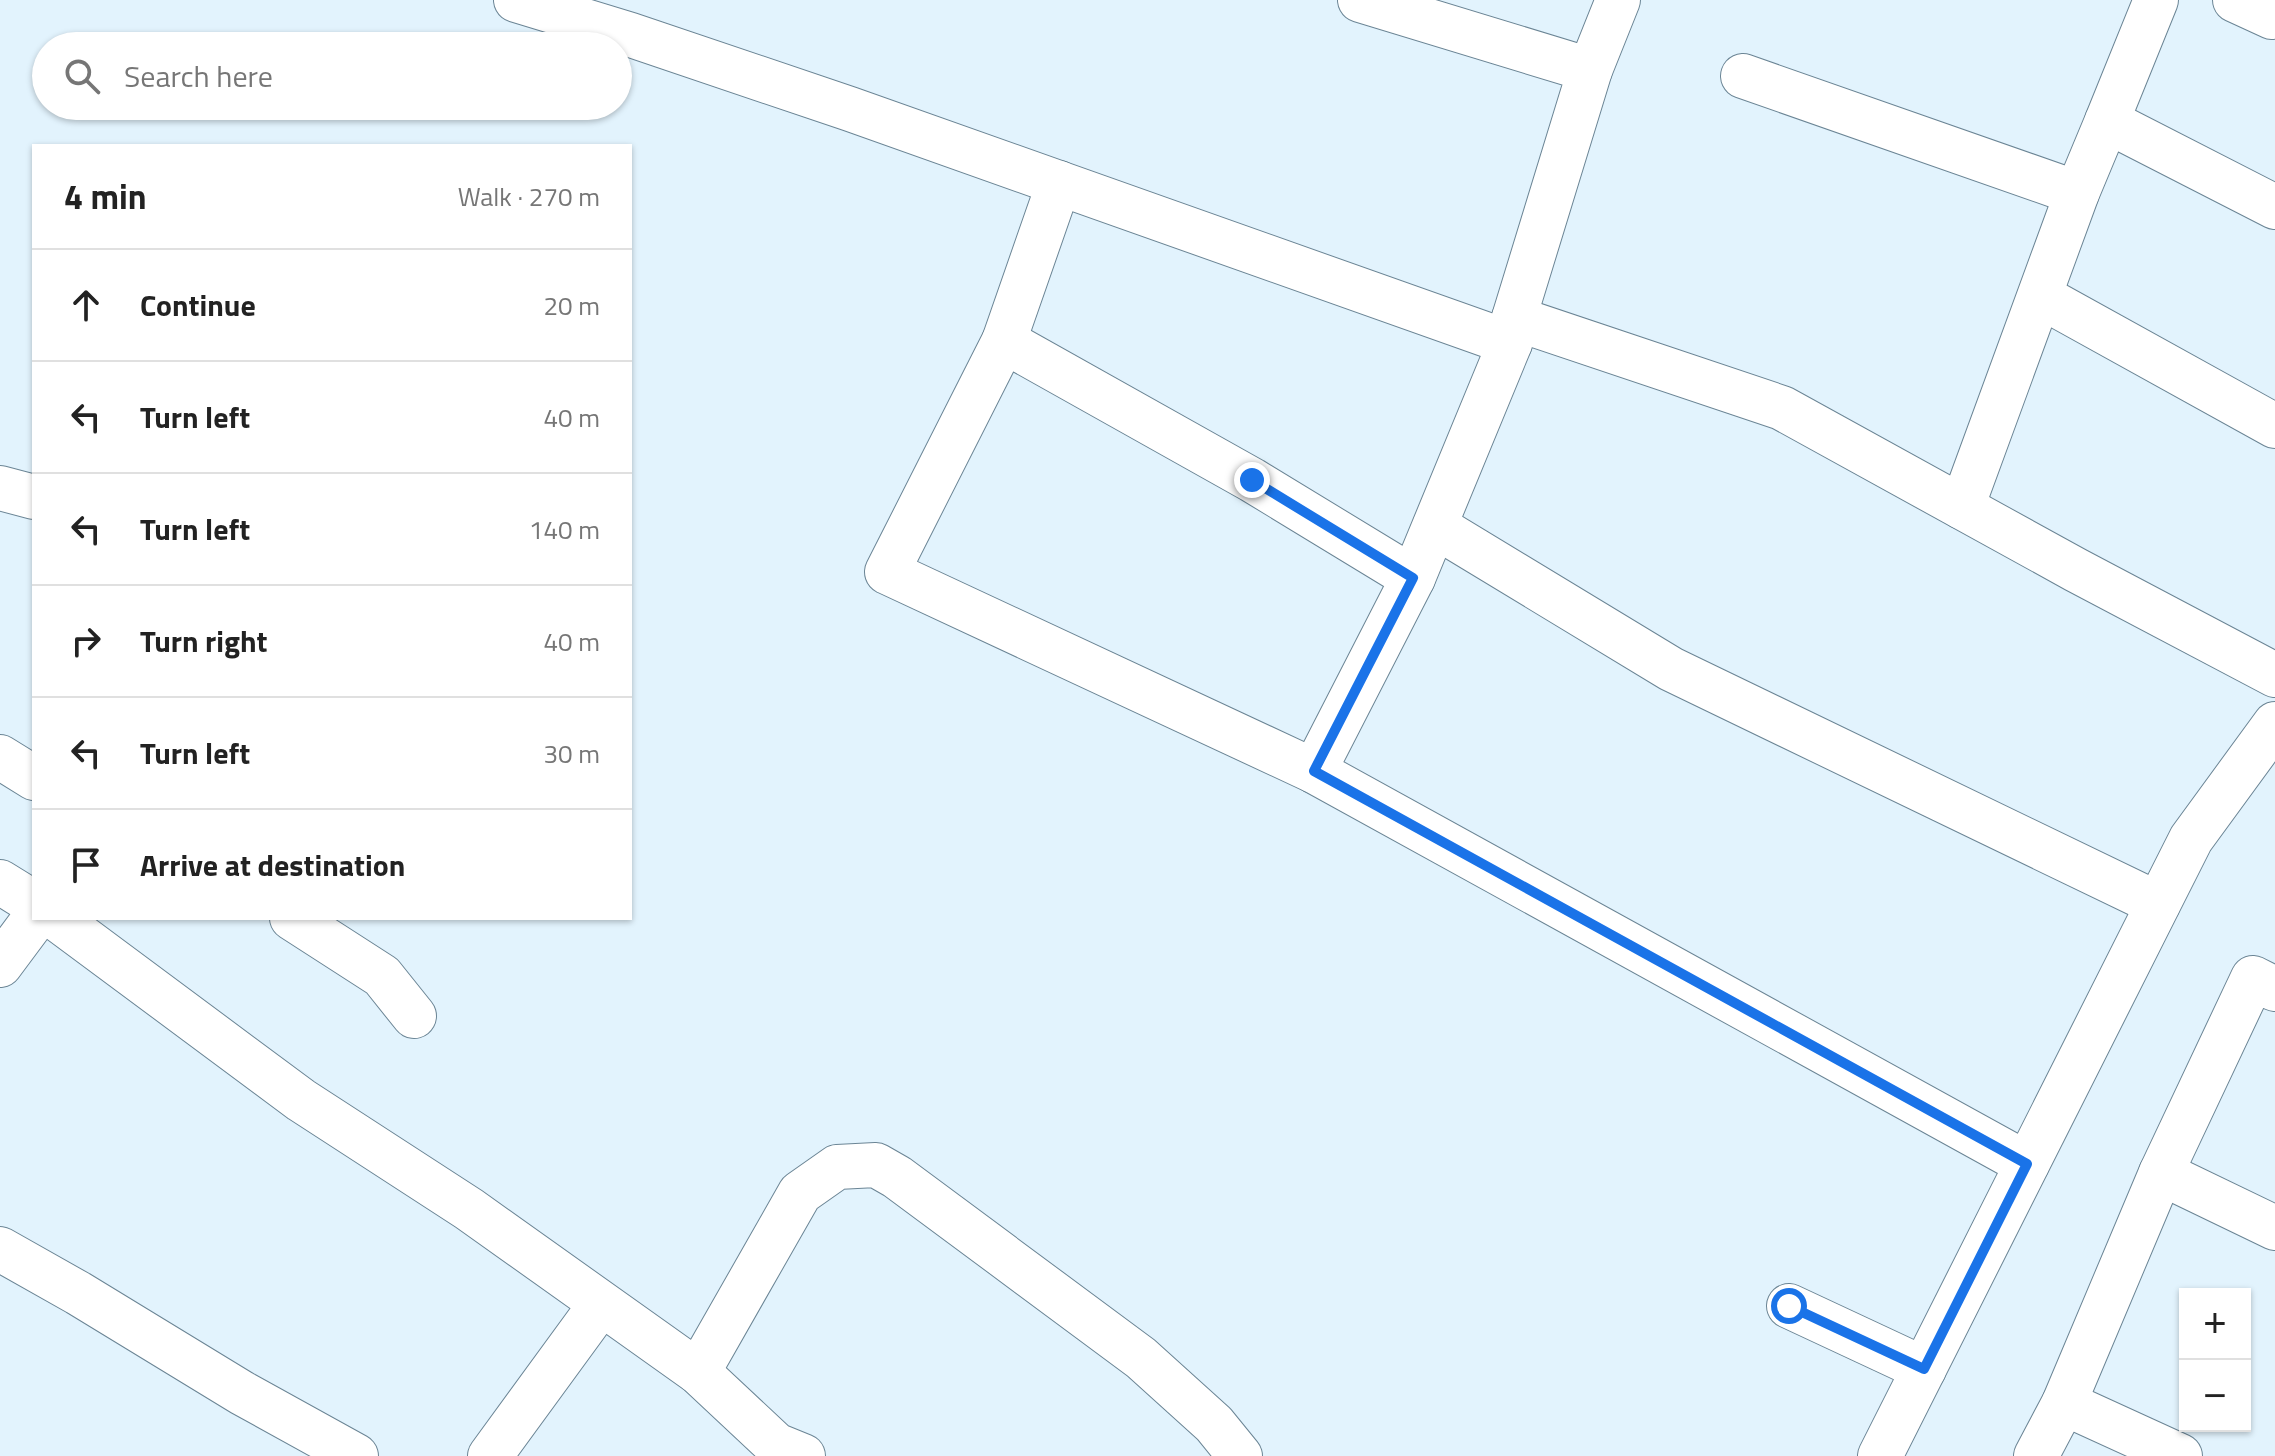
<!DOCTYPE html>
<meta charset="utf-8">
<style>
body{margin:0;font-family:"Titillium Web",sans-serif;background:#f6f6f6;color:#222}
.controls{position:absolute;right:24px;bottom:24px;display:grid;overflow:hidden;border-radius:0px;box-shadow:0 2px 6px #0004}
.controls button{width:72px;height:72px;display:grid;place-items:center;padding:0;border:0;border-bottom:2px solid #e0e0e0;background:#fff;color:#222;font:40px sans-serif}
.stop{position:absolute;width:24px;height:24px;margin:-18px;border:6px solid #1a73e8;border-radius:50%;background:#fff}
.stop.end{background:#1a73e8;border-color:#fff;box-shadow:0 2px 8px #0008}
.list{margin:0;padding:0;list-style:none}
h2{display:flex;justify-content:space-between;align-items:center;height:104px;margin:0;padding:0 32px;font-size:34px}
h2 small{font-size:26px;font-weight:400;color:#767676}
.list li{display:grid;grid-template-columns:52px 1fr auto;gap:24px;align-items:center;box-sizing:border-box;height:112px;padding:0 32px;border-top:2px solid #e0e0e0}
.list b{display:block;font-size:30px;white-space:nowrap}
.list em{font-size:26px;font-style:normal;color:#767676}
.icon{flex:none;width:44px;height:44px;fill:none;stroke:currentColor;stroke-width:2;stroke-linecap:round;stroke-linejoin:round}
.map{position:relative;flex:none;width:2275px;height:1456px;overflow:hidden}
.search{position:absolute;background:#fff;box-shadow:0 2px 6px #0004;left:32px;top:32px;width:600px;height:88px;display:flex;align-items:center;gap:20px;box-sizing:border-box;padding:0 28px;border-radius:44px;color:#767676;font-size:30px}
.panel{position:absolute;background:#fff;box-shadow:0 2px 6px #0004;left:32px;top:144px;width:600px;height:776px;border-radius:0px}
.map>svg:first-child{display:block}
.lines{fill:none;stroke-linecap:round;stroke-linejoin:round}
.minor-casing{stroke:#6b8595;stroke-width:46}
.minor{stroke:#fff;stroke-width:44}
.route{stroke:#1a73e8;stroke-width:10}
</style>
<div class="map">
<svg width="2275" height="1456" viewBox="0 0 2275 1456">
<rect width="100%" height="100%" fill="#e2f3fd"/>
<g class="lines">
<g class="minor-casing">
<g id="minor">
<path d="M516,0L631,35L850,109L1510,343"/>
<path d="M1360,0L1590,70L1514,318L1510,343L1413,578L1252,480L1004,341L887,572L1314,771L2027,1164"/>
<path d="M2235,0L2272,17"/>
<path d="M1590,70L1618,0"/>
<path d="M1743,76L2077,193"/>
<path d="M2107,121L2156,0"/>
<path d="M2040,296L2275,426"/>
<path d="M1514,318L1782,408L2076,570L2275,675"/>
<path d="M1004,341L1059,183"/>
<path d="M0,488L34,497"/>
<path d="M1962,507L2077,193L2107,121L2275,207"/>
<path d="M1435,526L1671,669L2158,904"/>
<path d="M0,757L34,778"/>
<path d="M1314,771L1413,578"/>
<path d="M0,882L34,903"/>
<path d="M56,918L301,1100L469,1209L698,1372L776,1445L803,1456"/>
<path d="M292,918L382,976L414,1016"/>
<path d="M0,965L35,918"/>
<path d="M2161,1173L2275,1228"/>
<path d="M0,1249L78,1293L242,1393L356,1456"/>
<path d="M1789,1306L1924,1369"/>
<path d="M698,1372L800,1193L837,1167L876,1165L897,1177L1141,1358L1214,1424L1240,1456"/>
<path d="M2064,1403L2180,1456"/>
<path d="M490,1456L601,1304"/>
<path d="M1880,1456L2191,839L2275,724"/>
<path d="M2036,1456L2064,1403L2161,1173L2253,978L2275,989"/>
</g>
</g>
<use href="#minor" class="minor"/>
</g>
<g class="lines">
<path class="route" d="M1252,480L1413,578L1314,771L2027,1164L1924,1369L1789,1306"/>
</g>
</svg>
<div class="controls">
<button>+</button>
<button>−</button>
</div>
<div class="stop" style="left:1789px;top:1306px"></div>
<div class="stop end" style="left:1252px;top:480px"></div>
<div class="search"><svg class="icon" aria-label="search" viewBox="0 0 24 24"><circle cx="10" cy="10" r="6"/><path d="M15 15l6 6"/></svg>Search here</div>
<section class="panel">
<h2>4 min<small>Walk · 270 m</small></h2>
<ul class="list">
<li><svg class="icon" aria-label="ahead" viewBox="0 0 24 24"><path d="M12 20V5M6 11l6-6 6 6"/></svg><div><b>Continue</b></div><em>20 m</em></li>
<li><svg class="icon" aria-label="left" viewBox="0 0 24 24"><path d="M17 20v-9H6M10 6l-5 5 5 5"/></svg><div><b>Turn left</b></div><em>40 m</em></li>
<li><svg class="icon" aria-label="left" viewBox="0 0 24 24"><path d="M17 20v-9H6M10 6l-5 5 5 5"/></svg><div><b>Turn left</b></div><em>140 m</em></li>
<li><svg class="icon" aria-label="right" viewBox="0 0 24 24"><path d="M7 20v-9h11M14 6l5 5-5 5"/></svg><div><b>Turn right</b></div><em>40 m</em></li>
<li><svg class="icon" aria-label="left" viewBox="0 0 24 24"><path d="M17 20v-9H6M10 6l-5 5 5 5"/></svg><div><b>Turn left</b></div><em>30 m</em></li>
<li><svg class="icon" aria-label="arrive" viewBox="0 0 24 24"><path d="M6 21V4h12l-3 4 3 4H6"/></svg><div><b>Arrive at destination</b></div></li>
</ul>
</section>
</div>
